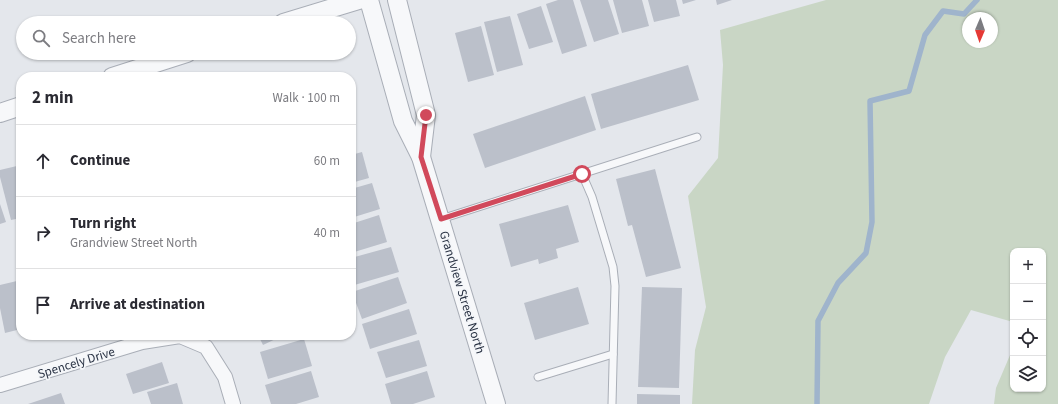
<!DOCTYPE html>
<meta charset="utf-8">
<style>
body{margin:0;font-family:"Source Sans 3",sans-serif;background:#f2f2f3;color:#2b2b33}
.controls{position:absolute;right:12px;bottom:12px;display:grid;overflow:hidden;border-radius:8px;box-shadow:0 1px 3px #0004}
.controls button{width:36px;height:36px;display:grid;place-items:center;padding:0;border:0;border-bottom:1px solid #e1e1e2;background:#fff;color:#2b2b33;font:20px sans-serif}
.compass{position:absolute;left:962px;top:12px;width:36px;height:36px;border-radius:50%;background:#fff;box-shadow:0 1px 3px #0004;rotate:182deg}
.stop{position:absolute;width:12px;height:12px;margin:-9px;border:3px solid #d1495b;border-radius:50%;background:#fff}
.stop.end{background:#d1495b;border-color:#fff;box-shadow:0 1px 4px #0008}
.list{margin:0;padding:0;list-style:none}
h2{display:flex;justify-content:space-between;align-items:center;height:52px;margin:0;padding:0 16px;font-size:17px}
h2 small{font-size:13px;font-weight:400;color:#7c7c81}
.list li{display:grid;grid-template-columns:26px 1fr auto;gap:12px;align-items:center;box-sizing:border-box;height:72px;padding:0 16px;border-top:1px solid #e1e1e2}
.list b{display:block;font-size:15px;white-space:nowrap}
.list p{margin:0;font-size:13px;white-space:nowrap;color:#7c7c81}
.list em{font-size:13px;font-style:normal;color:#7c7c81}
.icon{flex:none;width:22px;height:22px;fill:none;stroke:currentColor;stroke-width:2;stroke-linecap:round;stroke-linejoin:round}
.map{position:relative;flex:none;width:1058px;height:404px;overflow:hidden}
.search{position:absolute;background:#fff;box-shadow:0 1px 3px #0004;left:16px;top:16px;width:340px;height:44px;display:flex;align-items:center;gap:10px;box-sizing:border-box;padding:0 14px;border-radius:22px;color:#7c7c81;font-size:15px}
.panel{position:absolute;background:#fff;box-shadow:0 1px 3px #0004;left:16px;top:72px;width:340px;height:268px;border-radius:16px}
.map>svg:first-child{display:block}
.green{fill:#c9d6c5;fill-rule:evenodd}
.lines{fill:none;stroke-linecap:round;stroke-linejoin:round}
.stream{stroke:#9fb4cc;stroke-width:5.5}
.building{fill:#bbc0ca}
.service-casing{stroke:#a9aeb7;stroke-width:9}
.minor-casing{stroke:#a9aeb7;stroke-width:16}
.tertiary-casing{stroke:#a9aeb7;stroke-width:20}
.service{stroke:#f7f8fa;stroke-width:7}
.minor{stroke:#f7f8fa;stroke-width:14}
.tertiary{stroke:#f7f8fa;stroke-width:18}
.route{stroke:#d1495b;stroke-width:5}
.labels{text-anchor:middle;stroke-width:3.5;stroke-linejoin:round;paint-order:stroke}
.street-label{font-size:13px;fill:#2b3445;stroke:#f4f6f9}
</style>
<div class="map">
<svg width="1058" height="404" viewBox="0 0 1058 404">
<rect width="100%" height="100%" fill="#e4e7ec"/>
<path class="green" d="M826,0H1058V404H994L996,388L1013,348V389H1043V251H1013V322L971,310L945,357L929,404H692L695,350L706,307L688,196L718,158L723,65L720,30ZM968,18H992V42H968Z"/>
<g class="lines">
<path class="stream" d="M817,404L818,321L838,283L866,253L872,222L870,101L909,91L925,35L943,11L964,14L977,0"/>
</g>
<g class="building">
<path d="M558,0H573L587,46L562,54L546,4Z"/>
<path d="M580,0H608L619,34L594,42Z"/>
<path d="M613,0H642L649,26L622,33Z"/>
<path d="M648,0H676L680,16L654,22Z"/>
<path d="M682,0H696L683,4Z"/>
<path d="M716,0H732L717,5Z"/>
<path d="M541,6L553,42L529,49L517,14Z"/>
<path d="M510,16L523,65L497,72L484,22Z"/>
<path d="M481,26L494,75L468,82L455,33Z"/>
<path d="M688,65L699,100L601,129L591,94Z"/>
<path d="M335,73L336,77H322Z"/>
<path d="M585,96L596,130L485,168L473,134Z"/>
<path d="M362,152L369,178L351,183V155Z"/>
<path d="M21,165V218L11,220L0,177V170Z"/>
<path d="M655,169L681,268L646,277L632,225L628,226L616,179Z"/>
<path d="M372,183L380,209L351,218V189Z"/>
<path d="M0,204L6,222L0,224Z"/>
<path d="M568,205L579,242L556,249L558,258L539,264L538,259L511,267L499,224Z"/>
<path d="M379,215L387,242L351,253V224Z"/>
<path d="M391,247L399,272L351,286V258Z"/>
<path d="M398,277L407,303L362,319L352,292Z"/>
<path d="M21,280V329L5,333L0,308V285Z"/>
<path d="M578,287L589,324L535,340L524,303Z"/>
<path d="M642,287L682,288L679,388L638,387Z"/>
<path d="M409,309L417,334L370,349L362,324Z"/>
<path d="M258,335H284L263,345Z"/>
<path d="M304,339L312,366L268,379L260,352Z"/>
<path d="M419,340L427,366L386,378L377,352Z"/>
<path d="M162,362L169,383L133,394L126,374Z"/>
<path d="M311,371L319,397L296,404H271L265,385Z"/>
<path d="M427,371L435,397L413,404H391L385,384Z"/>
<path d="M177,383L183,404H151L147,392Z"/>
<path d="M61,393L65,404H28Z"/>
<path d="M637,394L680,395V404H637Z"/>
</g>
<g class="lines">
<g class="service-casing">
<g id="service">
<path d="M582,174L592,197L613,267L615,286L612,404"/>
<path d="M441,219L697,137"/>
<path d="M538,377L613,354"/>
</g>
</g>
<g class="minor-casing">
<path id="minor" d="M0,385L142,342L180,336L206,347L225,377L233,404"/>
</g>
<g class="tertiary-casing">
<g id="tertiary">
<path d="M369,0L403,121L421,157L496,404"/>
<path d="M397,0L426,115L421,157"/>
<path d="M283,23L359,0"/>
<path d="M112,77L187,53"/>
<path d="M0,113L21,106"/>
</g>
</g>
<use href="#service" class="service"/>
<use href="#minor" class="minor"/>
<use href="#tertiary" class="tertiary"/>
</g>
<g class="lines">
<path class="route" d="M426,115L421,157L441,219L582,174"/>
</g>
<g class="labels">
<g class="street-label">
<text transform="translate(463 292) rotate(73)" y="5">Grandview Street North</text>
<text transform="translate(76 362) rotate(-17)" y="5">Spencely Drive</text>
</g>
</g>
</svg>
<div class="controls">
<button>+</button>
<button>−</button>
<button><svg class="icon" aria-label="locate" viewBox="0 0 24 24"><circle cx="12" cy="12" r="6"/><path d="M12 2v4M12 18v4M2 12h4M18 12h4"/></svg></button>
<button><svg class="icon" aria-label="layers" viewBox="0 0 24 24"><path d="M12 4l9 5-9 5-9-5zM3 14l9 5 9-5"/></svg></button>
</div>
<svg class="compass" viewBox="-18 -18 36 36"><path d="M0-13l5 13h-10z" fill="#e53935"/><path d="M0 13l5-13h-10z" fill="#7c7c81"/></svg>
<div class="stop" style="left:582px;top:174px"></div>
<div class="stop end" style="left:426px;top:115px"></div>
<div class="search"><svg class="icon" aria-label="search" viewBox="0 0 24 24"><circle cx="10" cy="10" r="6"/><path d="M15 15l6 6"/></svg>Search here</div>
<section class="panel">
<h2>2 min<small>Walk · 100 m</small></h2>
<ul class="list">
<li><svg class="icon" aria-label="ahead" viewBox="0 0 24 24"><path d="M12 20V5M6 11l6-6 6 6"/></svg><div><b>Continue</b></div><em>60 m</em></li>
<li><svg class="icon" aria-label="right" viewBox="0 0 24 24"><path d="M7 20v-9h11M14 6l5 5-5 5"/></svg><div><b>Turn right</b><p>Grandview Street North</p></div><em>40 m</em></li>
<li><svg class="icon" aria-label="arrive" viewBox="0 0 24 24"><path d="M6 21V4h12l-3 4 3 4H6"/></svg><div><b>Arrive at destination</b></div></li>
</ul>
</section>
</div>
